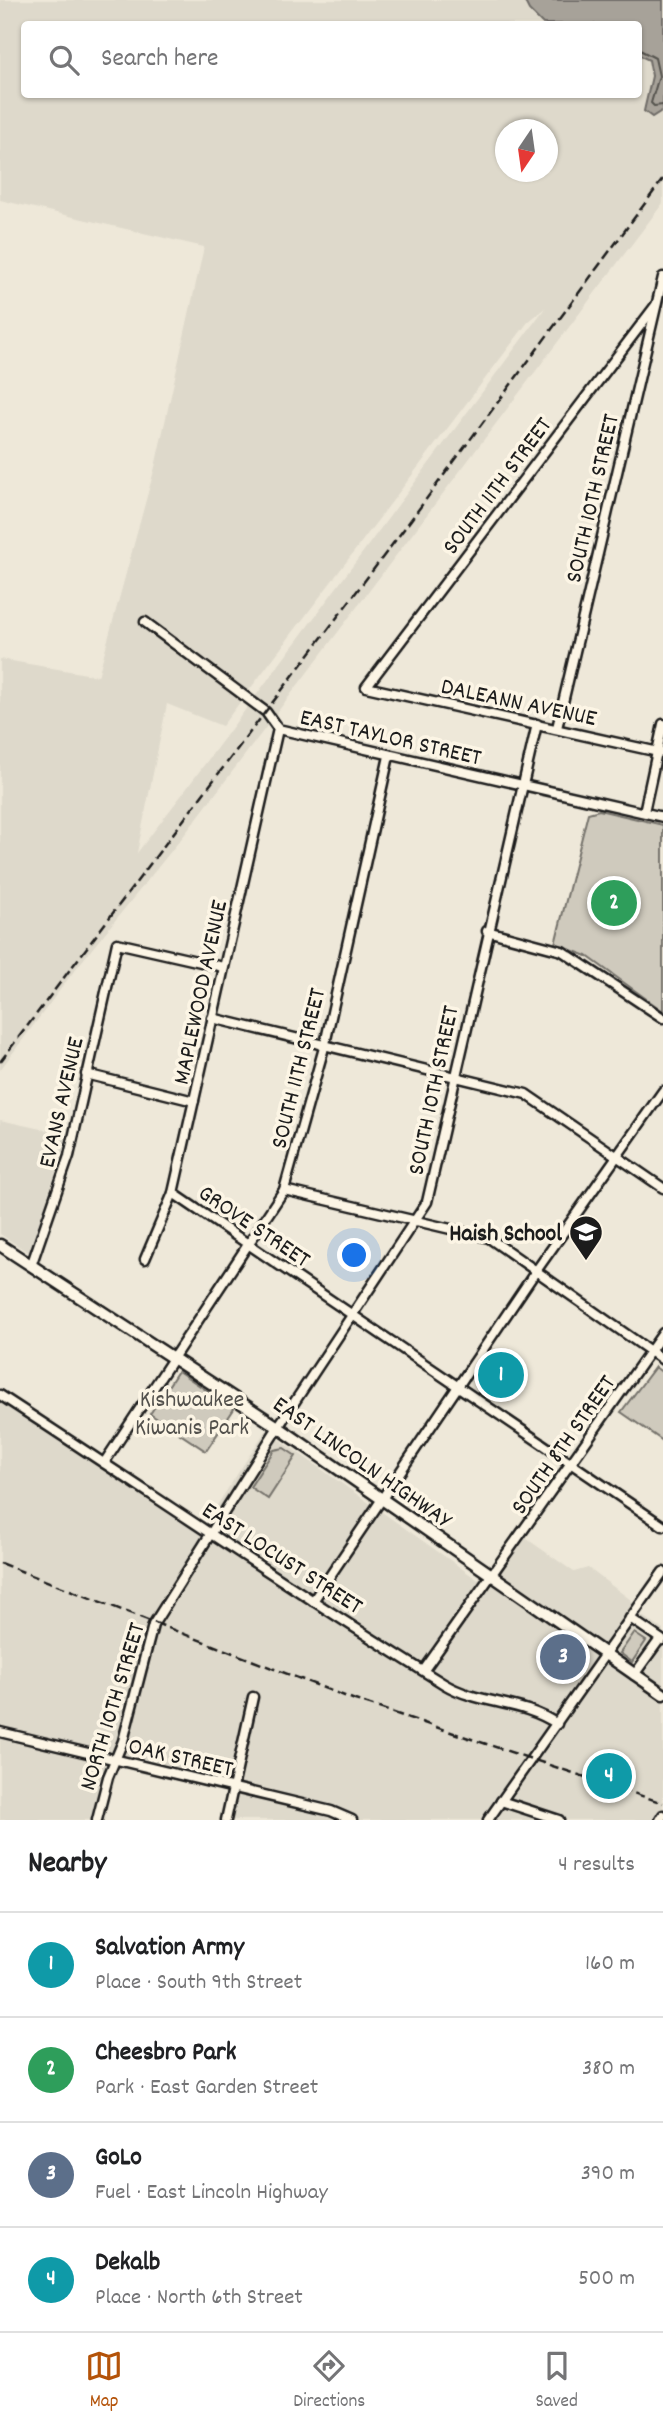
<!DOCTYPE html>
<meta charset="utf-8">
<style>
body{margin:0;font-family:Dekko,sans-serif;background:#f2f2f2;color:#202124}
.compass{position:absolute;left:495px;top:119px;width:63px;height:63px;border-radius:50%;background:#fff;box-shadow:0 2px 5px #0004;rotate:193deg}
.you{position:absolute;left:355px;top:1256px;width:24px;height:24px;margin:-18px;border:5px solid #fff;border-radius:50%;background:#1a73e8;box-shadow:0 0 0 10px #1a73e833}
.badge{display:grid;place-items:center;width:46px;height:46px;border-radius:50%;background:#b45309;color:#fff;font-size:23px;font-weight:700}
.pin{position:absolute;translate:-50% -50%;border:4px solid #fff;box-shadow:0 2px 7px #0006}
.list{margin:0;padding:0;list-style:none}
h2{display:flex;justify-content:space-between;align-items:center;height:91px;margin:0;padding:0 28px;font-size:30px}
h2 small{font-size:23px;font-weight:400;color:#757577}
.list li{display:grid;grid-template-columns:46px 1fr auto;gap:21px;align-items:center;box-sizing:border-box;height:105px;padding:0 28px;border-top:2px solid #e0e0e0}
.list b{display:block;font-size:26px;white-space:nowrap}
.list p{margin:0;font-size:23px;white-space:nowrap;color:#757577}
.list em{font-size:23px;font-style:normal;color:#757577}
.icon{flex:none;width:38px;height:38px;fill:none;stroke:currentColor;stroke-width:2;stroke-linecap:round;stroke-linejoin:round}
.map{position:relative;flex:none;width:663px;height:1820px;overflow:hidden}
.search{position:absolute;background:#fff;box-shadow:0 2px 5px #0004;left:21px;right:21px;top:21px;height:77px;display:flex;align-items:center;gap:18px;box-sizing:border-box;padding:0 24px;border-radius:7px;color:#757577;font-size:26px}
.sheet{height:511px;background:#fff}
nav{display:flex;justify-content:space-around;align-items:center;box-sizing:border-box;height:98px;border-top:2px solid #e0e0e0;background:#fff;font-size:19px;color:#757577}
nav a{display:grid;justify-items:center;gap:4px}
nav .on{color:#b45309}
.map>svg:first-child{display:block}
.built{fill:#ded9cb;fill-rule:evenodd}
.green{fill:#cfcabd;stroke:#76736c;stroke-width:2}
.water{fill:#a7a299;stroke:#6f6c67;stroke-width:2}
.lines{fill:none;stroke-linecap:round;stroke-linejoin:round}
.shore{stroke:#54524e;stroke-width:2}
.minor-casing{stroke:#1c1c1c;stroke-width:13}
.major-casing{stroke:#1c1c1c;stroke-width:15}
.minor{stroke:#fcf5e5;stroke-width:8}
.major{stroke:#fcf5e5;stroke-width:10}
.rail{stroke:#1c1c1c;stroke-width:2.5;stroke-dasharray:10 5;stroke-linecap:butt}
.labels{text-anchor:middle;stroke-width:7;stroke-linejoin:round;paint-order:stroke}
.street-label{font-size:24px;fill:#1c1c1c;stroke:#fcf5e5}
.poi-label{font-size:24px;font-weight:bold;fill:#1c1c1c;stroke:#fcf5e5;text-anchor:end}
.park-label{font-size:24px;fill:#52504c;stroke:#fcf5e5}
</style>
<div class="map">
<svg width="663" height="1820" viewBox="0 0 663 1820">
<rect width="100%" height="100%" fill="#eee8d9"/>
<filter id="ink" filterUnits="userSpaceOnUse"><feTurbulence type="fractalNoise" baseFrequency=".0143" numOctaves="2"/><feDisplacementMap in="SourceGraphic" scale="14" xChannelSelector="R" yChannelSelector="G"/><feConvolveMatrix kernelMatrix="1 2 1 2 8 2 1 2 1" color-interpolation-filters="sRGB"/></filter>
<g filter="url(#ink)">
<g class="built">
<path d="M0,0H663V203L185,834L74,971L0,1070V659L98,676L155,467L204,247L0,200ZM24,24H638V94H24ZM505,130H548V172H505ZM545,308L184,792L137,853L167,704L222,726L528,322Z"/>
<path d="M0,1120L68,1135L29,1253L0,1234Z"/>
<path d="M0,1392L205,1524L266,1430L478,1580L517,1532L574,1572L588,1568L631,1600L641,1615L663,1630V1820H229L235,1794L119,1768L102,1820H0Z"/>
</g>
<g class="green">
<path d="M599,810L663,825V1011L587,956L555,944L588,813Z"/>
<path d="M655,1367L663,1373V1441L621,1412Z"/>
<path d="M178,1371L234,1409L206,1451L150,1414Z"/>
<path d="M284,1448L296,1456L268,1499L250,1487L274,1450Z"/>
<path d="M634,1633L646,1641L632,1662L620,1653Z"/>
</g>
<path class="water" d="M524,0H663V110L652,117L644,111L652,76L649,60L639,55L638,24H543L529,10Z"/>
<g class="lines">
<path class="shore" d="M638,49L655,58L659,76L651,103L654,106L663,105"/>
<g class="minor-casing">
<g id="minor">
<path d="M656,305L366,687L663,753"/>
<path d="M145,622L266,712L278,729L663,817"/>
<path d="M557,728L663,277"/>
<path d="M644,812L663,724"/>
<path d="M487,931L562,951L663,1018"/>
<path d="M212,1018L526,1094L663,1188"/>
<path d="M86,1074L194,1101"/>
<path d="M284,1190L489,1238L663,1360"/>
<path d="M173,1193L663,1526"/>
<path d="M145,1259L173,1193L278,729"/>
<path d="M31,1266L69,1156L117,943L223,967"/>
<path d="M0,1395C148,1491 293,1591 444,1684C479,1705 522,1700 557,1724"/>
<path d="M104,1463L284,1190L325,1044L389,756"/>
<path d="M313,1601L536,1271L663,1091"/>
<path d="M630,1618L662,1640"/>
<path d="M424,1670L663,1333"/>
<path d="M634,1675L660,1639"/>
<path d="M0,1732L331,1811L352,1820"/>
<path d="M501,1801L559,1820"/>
<path d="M97,1820L108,1777L123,1741L153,1625L278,1427L427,1202L537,724"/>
<path d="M226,1820L253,1697"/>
<path d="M488,1820L663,1572"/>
<path d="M660,1820L663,1815"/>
</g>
</g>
<g class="major-casing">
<path id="major" d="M0,1245L278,1427L663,1694"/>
</g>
<use href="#minor" class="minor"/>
<use href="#major" class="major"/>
<g class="rail">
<path d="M0,1062L404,529L663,179"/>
<path d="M0,1563L355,1700L663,1803"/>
</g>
</g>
</g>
<defs>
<g id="school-pin" transform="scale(1.75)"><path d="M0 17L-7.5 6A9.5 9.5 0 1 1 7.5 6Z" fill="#1c1c1c" stroke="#fcf5e5"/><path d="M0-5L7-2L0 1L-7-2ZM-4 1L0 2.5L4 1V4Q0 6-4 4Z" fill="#fff"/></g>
</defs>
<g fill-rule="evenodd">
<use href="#school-pin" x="586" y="1232"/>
</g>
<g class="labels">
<g class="street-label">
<text transform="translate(496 485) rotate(-53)" y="8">SOUTH 11TH STREET</text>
<text transform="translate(591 498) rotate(-77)" y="8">SOUTH 10TH STREET</text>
<text transform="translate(519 701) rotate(12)" y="8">DALEANN AVENUE</text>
<text transform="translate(391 736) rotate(13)" y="8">EAST TAYLOR STREET</text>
<text transform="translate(199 992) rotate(-78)" y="8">MAPLEWOOD AVENUE</text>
<text transform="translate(297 1068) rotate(-76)" y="8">SOUTH 11TH STREET</text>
<text transform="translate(432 1090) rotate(-78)" y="8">SOUTH 10TH STREET</text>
<text transform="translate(60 1102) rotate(-77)" y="8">EVANS AVENUE</text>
<text transform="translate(255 1225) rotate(34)" y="8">GROVE STREET</text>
<text transform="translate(562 1444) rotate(-55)" y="8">SOUTH 8TH STREET</text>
<text transform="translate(363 1461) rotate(35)" y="8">EAST LINCOLN HIGHWAY</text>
<text transform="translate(283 1557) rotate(33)" y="8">EAST LOCUST STREET</text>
<text transform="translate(111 1706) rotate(-73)" y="8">NORTH 10TH STREET</text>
<text transform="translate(181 1756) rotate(13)" y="8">OAK STREET</text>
</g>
<g class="poi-label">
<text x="562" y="1240">Haish School</text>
</g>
<g class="park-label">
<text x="192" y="1406">Kishwaukee<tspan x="192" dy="28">Kiwanis Park</tspan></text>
</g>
</g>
</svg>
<svg class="compass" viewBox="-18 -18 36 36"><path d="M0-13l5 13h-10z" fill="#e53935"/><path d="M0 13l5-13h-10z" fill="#757577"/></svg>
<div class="you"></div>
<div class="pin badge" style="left:501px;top:1375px;background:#0f9aa8">1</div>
<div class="pin badge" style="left:614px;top:903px;background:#2e9e5b">2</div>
<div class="pin badge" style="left:563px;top:1657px;background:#5c6f8a">3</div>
<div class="pin badge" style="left:609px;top:1776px;background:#0f9aa8">4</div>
<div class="search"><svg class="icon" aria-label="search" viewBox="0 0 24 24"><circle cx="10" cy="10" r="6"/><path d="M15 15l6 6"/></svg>Search here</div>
</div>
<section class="sheet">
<h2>Nearby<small>4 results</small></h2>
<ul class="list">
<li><span class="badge" style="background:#0f9aa8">1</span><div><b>Salvation Army</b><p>Place · South 9th Street</p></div><em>160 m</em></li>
<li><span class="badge" style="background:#2e9e5b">2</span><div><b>Cheesbro Park</b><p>Park · East Garden Street</p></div><em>380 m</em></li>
<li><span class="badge" style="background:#5c6f8a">3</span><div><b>GoLo</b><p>Fuel · East Lincoln Highway</p></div><em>390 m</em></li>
<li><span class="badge" style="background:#0f9aa8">4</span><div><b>Dekalb</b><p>Place · North 6th Street</p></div><em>500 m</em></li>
</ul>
</section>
<nav>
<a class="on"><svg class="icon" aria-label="map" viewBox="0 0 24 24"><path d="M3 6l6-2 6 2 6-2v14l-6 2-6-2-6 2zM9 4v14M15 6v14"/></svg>Map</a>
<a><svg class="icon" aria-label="directions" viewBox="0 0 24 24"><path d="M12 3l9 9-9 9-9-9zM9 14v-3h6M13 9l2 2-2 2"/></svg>Directions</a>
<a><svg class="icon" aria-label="saved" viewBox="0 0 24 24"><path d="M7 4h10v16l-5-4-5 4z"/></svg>Saved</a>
</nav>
